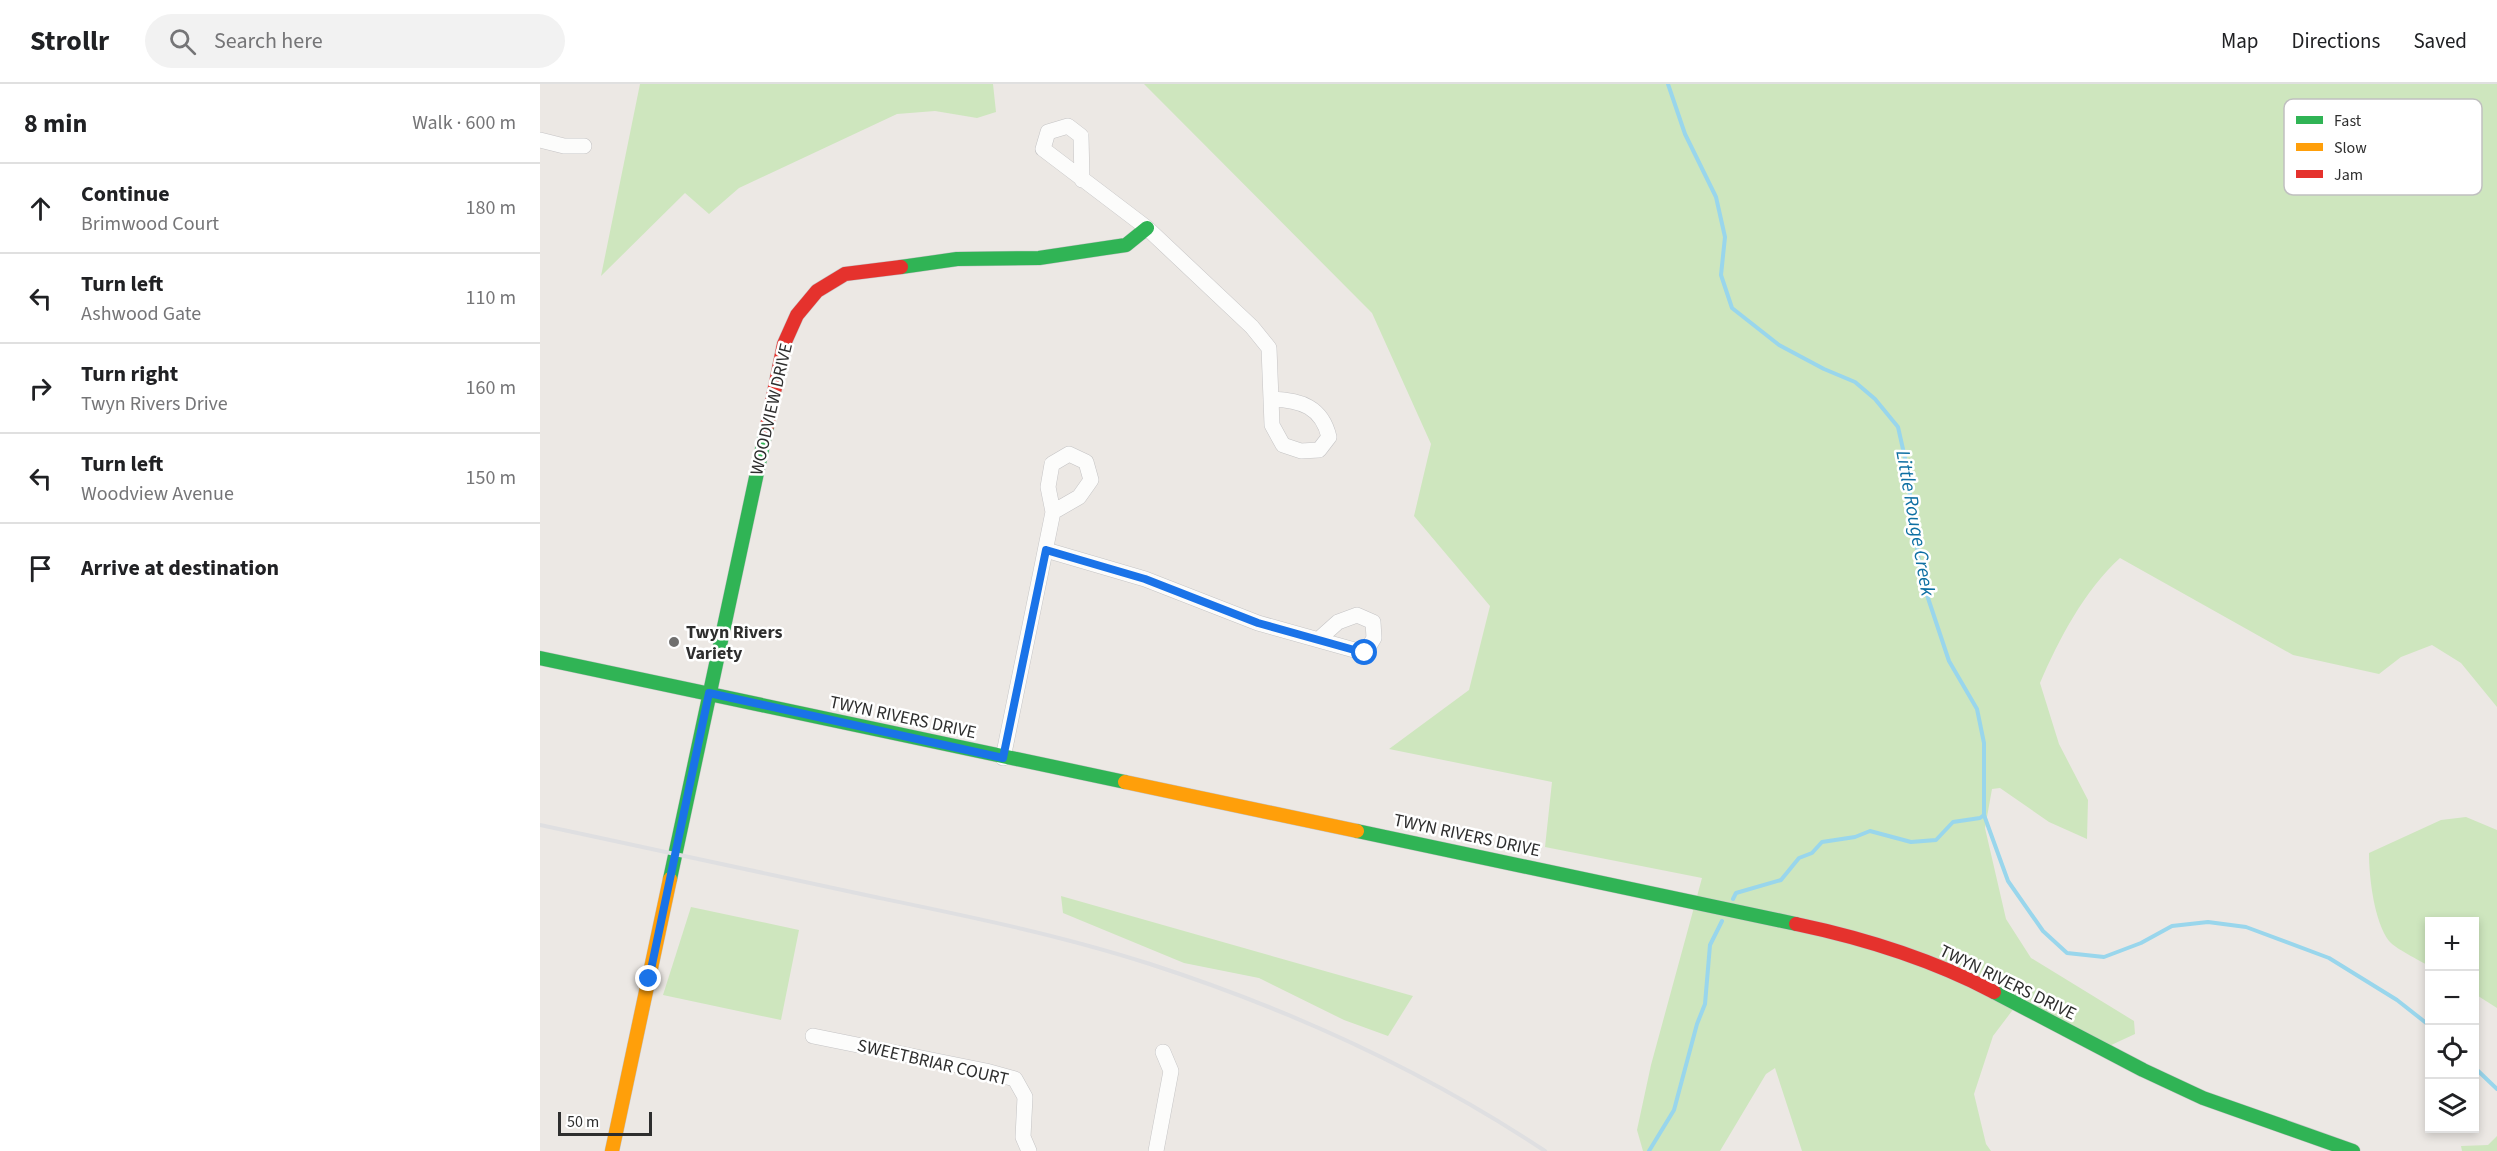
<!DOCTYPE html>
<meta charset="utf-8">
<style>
body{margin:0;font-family:"Source Sans 3",sans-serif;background:#f2f2f2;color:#202124}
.controls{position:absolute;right:18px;bottom:18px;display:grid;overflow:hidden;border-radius:0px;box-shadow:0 3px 9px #0003}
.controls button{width:54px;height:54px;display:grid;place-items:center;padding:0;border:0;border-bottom:2px solid #e0e0e0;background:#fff;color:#202124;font:30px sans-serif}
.scale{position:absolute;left:18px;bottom:15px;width:94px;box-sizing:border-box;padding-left:6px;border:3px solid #2e2e2e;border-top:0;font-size:16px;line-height:21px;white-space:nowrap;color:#2e2e2e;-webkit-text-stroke:4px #fff;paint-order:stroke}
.stop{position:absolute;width:18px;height:18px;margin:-14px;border:4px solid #1a73e8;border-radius:50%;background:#fff}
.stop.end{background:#1a73e8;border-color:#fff;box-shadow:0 2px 6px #0008}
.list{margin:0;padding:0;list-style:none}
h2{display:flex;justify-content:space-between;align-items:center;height:78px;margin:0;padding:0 24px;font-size:26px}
h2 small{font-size:20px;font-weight:400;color:#757577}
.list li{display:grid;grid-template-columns:39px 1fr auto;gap:18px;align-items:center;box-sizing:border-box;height:90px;padding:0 24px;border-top:2px solid #e0e0e0}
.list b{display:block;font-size:22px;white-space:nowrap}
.list p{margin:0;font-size:20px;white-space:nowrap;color:#757577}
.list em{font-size:20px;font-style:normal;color:#757577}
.icon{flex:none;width:33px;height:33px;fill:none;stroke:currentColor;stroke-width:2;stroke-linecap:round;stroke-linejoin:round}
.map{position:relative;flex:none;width:1957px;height:1067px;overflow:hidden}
header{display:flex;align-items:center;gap:36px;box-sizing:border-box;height:84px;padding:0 30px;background:#fff;border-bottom:2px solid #e0e0e0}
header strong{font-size:28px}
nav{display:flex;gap:33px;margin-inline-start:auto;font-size:21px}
.search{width:420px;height:54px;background:#f2f2f2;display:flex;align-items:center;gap:15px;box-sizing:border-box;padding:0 21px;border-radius:33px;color:#757577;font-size:22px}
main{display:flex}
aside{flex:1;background:#fff}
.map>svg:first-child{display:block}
.green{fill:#cee6be}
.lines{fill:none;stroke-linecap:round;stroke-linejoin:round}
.stream{stroke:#99d6ec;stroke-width:4}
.street-casing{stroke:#c5c4c5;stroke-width:16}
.fast-casing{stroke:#c5c4c5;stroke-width:15}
.slow-casing{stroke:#c5c4c5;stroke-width:15}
.jam-casing{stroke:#c5c4c5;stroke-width:15}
.street{stroke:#fcfcfb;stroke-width:15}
.fast{stroke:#30b455;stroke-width:14}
.slow{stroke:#ff9f0a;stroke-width:14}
.jam{stroke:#e5322d;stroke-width:14}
.rail{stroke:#dfdfe1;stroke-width:4}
.route{stroke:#1a73e8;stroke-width:8}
.poi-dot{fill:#706f6e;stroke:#fff;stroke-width:2}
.labels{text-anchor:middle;stroke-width:5;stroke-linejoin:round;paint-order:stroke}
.street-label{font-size:18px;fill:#2e2e2e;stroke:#fff}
.poi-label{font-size:18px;font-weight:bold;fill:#2e2e2e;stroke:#fff;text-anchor:start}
.water-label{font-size:20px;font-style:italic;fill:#0d6fa3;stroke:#fff}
.key{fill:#fff;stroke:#c0c0c0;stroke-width:1.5}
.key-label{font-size:16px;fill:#2e2e2e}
</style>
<header>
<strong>Strollr</strong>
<div class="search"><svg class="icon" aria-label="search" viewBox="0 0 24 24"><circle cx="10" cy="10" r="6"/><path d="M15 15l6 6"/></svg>Search here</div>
<nav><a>Map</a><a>Directions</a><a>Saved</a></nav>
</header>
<main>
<aside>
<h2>8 min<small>Walk · 600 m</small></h2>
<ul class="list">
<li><svg class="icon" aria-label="ahead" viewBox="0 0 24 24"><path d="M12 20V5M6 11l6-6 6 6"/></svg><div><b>Continue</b><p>Brimwood Court</p></div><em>180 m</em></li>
<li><svg class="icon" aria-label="left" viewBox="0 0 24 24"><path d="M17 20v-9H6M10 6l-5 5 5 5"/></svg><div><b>Turn left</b><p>Ashwood Gate</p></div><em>110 m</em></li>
<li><svg class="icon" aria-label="right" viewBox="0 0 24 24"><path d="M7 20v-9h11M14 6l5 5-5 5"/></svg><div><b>Turn right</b><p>Twyn Rivers Drive</p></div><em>160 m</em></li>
<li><svg class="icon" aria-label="left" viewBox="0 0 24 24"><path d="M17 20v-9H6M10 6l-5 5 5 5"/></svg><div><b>Turn left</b><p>Woodview Avenue</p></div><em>150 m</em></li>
<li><svg class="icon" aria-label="arrive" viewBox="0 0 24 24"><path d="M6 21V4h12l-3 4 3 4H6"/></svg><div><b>Arrive at destination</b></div></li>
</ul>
</aside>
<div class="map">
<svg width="1957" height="1067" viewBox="0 0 1957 1067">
<rect width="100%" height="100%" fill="#ece8e4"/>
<g class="green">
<path d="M100,0H453L456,28L437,34L395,27L357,30L199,104L169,130L145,109L61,192Z"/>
<path d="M604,0H1957V623L1921,579L1892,561L1861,573L1839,590L1753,571L1580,474C1544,507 1519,555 1500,599L1519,660L1548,716L1547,755L1509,738L1460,704L1452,705L1445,744L1466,835L1491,874L1594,937L1595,950L1569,962L1481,915L1453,952L1434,1010L1446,1060L1451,1067H1262L1235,984L1226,990L1180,1067H1103L1097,1046L1111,981L1162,794L1005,763L1012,698L849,665L929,606L950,522L874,432L891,360L832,229Z"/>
<path d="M1926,733L1957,746V924L1935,910L1934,838H1890L1889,882C1879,876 1856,865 1849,857C1834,837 1829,793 1829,769L1901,736Z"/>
<path d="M521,812L873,912L848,952L804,936L719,894L644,879L523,829Z"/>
<path d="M151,823L259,846L241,936L123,911Z"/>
<path d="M1957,1052V1067H1922L1921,1062L1948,1061Z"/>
</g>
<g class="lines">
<g class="stream">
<path d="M1128,0L1145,50L1176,113L1185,153L1181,191L1192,224L1239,261L1284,285L1315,298L1335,315L1358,343L1365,374L1381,493L1409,577L1437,625L1444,659V731L1468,797L1503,847L1527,869L1564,873L1601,859L1632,842L1668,838L1706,843L1789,874L1857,916L1890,942"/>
<path d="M1193,815L1196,809L1241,796L1259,774L1272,769L1282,758L1315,753L1330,747L1371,758L1396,756L1413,738L1440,734L1444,731"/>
<path d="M1934,983L1957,1005"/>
<path d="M1109,1067L1134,1026L1157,940L1165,920L1170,861L1182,837"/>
</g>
<g class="street-casing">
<g id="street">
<path d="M0,56L24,62H44"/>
<path d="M542,96L541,52L528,42L508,48L503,65L607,144L712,243L729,264L732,341L743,361L761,367L779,366L789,353C782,323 761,316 732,315"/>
<path d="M506,466L605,495L718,539L825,569L834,554L833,538L817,531L798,538L779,555"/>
<path d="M463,674L513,428L508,403L512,380L529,370L546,378L551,396L539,413L513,428"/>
<path d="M273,952L446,987L475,995L485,1013L483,1053L489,1067"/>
<path d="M616,1067L631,987L623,968"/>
</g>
</g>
<g class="fast-casing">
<g id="fast">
<path d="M361,183L417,175L499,174L586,161L607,144"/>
<path d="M0,574L585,698"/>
<path d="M817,747L1256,840"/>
<path d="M130,795L227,342"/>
<path d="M1454,908L1603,986L1663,1014L1813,1067"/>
</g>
</g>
<g class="slow-casing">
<g id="slow">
<path d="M585,698L817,747"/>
<path d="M72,1067L130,795"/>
</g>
</g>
<g class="jam-casing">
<g id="jam">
<path d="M227,342L244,260L257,231L277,207L305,190L361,183"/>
<path d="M1256,840C1323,854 1393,876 1454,908"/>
</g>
</g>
<use href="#street" class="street"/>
<use href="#fast" class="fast"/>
<use href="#slow" class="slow"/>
<use href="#jam" class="jam"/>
<path class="rail" d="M0,741C112,765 223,789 335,813C427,832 520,851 610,880C749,925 883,986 1005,1067"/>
</g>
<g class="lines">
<path class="route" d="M109,895L169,609L463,674L506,466L605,495L718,539L825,569"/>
</g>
<circle class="poi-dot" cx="134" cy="558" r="6"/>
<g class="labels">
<g class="street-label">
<text transform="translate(231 325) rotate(-77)" y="6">WOODVIEW DRIVE</text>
<text transform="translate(363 633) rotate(12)" y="6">TWYN RIVERS DRIVE</text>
<text transform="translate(927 751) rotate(12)" y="6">TWYN RIVERS DRIVE</text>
<text transform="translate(1468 898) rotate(26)" y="6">TWYN RIVERS DRIVE</text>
<text transform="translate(393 978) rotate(13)" y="6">SWEETBRIAR COURT</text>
</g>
<g class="poi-label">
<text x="146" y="554">Twyn Rivers<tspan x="146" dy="21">Variety</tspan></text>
</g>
<g class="water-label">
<text transform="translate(1376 439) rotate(80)" y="7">Little Rouge Creek</text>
</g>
</g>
<rect x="1744" y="15" width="198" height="96" rx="9" class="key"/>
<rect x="1756" y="32" width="27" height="8" fill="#30b455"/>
<rect x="1756" y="59" width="27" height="8" fill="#ff9f0a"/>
<rect x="1756" y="86" width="27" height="8" fill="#e5322d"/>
<g class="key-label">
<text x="1794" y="42">Fast</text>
<text x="1794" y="69">Slow</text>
<text x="1794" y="96">Jam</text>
</g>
</svg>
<div class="controls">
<button>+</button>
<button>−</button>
<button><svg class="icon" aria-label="locate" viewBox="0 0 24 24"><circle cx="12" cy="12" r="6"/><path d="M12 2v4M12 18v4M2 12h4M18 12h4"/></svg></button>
<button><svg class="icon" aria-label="layers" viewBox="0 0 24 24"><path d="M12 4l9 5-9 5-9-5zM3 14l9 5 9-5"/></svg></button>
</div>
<div class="scale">50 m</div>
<div class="stop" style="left:825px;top:569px"></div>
<div class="stop end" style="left:109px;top:895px"></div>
</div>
</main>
